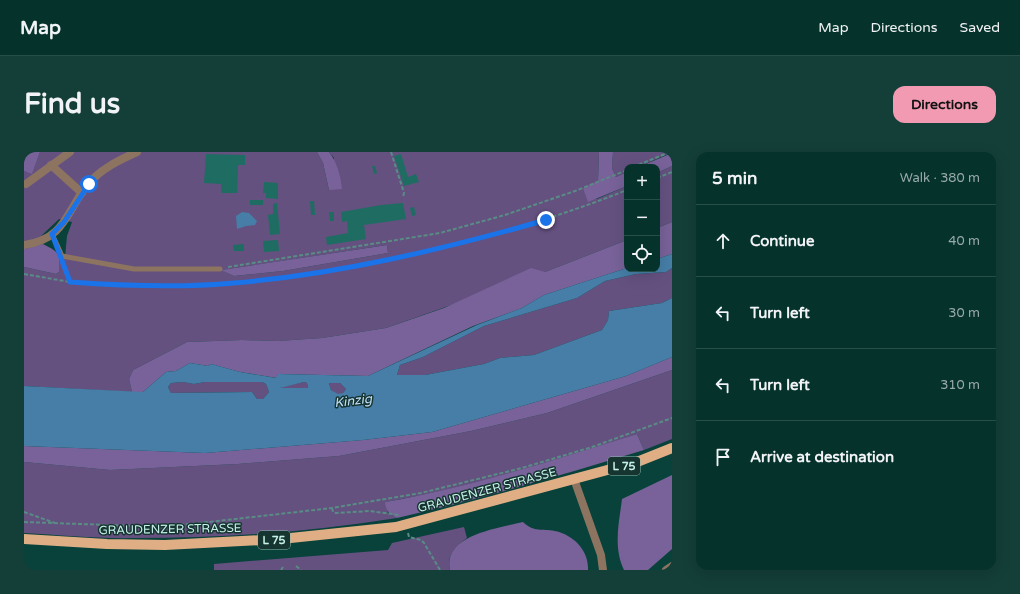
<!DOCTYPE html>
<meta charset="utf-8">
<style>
body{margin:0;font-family:"Varela Round",sans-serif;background:#143e38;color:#f1f3f6}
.controls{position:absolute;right:12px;top:12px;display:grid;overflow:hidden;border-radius:8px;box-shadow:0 4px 16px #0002}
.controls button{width:36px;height:36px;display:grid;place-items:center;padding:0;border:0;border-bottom:1px solid #274d48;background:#06322c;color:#f1f3f6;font:20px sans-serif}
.stop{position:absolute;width:12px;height:12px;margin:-9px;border:3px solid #1a73e8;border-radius:50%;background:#fff}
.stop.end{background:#1a73e8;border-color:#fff;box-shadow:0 1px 4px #0008}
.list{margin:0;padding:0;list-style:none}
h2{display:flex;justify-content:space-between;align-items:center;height:52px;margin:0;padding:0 16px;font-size:17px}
h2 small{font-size:13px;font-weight:400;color:#98aaa9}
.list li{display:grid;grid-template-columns:26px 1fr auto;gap:12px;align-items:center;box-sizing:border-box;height:72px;padding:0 16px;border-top:1px solid #274d48}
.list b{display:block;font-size:15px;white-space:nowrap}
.list em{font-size:13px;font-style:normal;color:#98aaa9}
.icon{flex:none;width:22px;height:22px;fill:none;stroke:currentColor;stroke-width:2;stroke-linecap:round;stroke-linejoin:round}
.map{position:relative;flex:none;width:648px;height:418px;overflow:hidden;border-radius:12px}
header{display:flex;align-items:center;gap:24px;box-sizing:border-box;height:56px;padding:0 20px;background:#06322c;border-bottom:1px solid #274d48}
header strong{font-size:19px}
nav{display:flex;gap:22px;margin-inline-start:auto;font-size:14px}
.intro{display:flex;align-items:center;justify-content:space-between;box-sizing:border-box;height:96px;padding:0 24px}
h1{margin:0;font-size:28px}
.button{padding:10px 18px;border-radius:12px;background:#f19ab1;color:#111;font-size:14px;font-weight:700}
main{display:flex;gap:24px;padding:0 24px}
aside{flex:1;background:#06322c;border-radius:12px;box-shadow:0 4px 16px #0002}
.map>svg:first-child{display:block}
.green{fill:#645180;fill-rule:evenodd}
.forest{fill:#786299}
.water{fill:#467ea7;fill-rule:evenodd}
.building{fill:#1f6d62}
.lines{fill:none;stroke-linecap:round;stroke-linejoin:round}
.path{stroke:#588c84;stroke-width:2;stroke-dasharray:4 2;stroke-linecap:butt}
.service{stroke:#8c7460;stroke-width:5}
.minor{stroke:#8c7460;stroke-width:8}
.primary{stroke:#dfae84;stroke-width:10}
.route{stroke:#1a73e8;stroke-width:5}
.labels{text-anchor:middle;stroke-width:3;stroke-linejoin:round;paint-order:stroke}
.shield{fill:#163430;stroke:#91b9b2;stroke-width:1}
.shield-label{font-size:11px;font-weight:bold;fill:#c6f2ea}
.street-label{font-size:12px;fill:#c6f2ea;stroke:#163430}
.water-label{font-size:13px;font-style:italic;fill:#c1e0f8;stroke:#163430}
</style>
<header>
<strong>Map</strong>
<nav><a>Map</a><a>Directions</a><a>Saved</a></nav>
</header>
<div class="intro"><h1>Find us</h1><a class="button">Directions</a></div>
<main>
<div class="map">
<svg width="648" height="418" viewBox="0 0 648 418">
<rect width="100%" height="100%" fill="#08423b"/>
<g class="green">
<path d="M16,0H293L299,11L305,38L310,6L305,0H575L574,30L559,36L573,47L603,34V88L521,120L362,176L298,186L254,189L218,188L163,190L109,218L105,227L108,240L0,234V115L32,122L35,120L36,106H41L43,84L48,70L35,67L17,84L19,92L0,97V19L8,21ZM363,93L364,101L259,119L210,124L198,118Z"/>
<path d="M589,0H648L615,15H603V20L592,25L588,16Z"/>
<path d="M648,14V70L633,76V21Z"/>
<path d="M648,116V146L638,151L585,159L584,168L578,178L510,203L476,206L460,212L401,223H373L376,213L399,205L460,174L553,146L581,129L612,122L642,120Z"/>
<path d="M648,218V287L620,298L613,282C530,309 447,335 362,350L364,361L373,366C287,380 200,386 113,386C75,387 37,383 0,381V310L86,318L214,312L315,304L447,279L523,261Z"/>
<path d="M159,230L170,232L181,230H238L242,232L245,240L239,247H233L228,240L147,241L144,235L147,231Z"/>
<path d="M280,230L283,231L284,236L256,237L257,235Z"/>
<path d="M305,231H316L322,237L319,241L314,243L307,238Z"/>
<path d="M440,375L443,386C431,395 422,403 426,418H190V412L364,398L368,391Z"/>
</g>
<g class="forest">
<path d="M0,0H16L8,22L0,19Z"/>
<path d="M293,0H305C313,10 317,25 318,37L305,38L299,11Z"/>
<path d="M575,0H589L588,16L592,25L603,20V34L564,50L559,36L574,29Z"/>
<path d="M648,1V14L633,21V15H615Z"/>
<path d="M648,70V102L633,107V76Z"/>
<path d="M603,88V116L520,143L498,156L449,174L344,224L254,222L253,226L216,220L187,212L184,214L166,211L152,219L142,220L119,240H108L105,227L109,218L163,190L218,188L254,189L298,186L362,176L420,156L507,116L521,120Z"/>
<path d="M19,92C35,100 37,102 35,120L32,122L0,115V97Z"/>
<path d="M363,93L364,101L259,119L210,124L197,118Z"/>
<path d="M648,205V218L523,261L447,279L315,304L214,312L86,318L0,310V294L181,301L339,288L408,280L602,224Z"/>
<path d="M613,282L620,298C538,323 457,347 373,366C365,362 362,359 361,350C447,335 530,308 613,282Z"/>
<path d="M648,323V397L624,418H600C589,395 595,371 598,347Z"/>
<path d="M499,370C511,381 517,376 531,379C550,383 565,399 564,418H426C418,383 475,376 499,370Z"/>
</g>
<g class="water">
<path d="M218,60L225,61L233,69L231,73L222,74L213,77L212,64Z"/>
<path d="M648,102V116L642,120L612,122L581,129L553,146L460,174L399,205L376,213L373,223H401L460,212L476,206L510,203L578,178L584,168L585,159L638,151L648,146V205L602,224L408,280L339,288L181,301L0,294V234L119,240L142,220L152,219L166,211L184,214L187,212L216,220L252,226L254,222L344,224L453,173L498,156L520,143L603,116L633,117V107ZM159,230L170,232L181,230H238L242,232L245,240L239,247H233L228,240L147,241L144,235L147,231ZM280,230L283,231L284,236H256ZM305,231H316L322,237L319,241L314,242L307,238Z"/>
</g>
<g class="building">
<path d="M182,2L221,3V13H214L213,41H197V32L180,31Z"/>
<path d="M377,2L384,25L392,22L395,30L380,34L370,4Z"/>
<path d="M348,14H351L353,21L350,22Z"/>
<path d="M240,30L254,31V47L242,46V41H239Z"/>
<rect x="226" y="48" width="13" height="5"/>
<path d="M286,49H290L291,63H287Z"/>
<path d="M253,51L256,82L246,83L244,63L249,62V52Z"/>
<path d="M379,51L382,67L340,73L342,87L303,93L302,85L324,81L323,69L318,70L317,60L357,53Z"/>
<path d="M390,55L392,63L388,64L386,56Z"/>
<path d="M305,60H310V69H306Z"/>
<path d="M254,88L255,99L240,100L239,89Z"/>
<path d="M220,92V99H210L209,93Z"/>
</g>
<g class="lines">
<g class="path">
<path d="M367,0L380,41L379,45"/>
<path d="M609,15L646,0"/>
<path d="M633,26L648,20"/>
<path d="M40,111L46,130C100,134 155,136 209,131C275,126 339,113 403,99C471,83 538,64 603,38"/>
<path d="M204,115L416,81L481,63L551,39L603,18"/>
<path d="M0,122L46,130"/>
<path d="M308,356L309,360L312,361L346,359L375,363"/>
<path d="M0,360L31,371"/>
<path d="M0,370L112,374L167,372L308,356L397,341L498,316L568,295L648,266"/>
<path d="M384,381L385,385L397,388L400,391L416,418"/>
<path d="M272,414L277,418"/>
<path d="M257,418L259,415"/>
</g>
<path class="service" d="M28,82L38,104L110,117H196"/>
<g class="minor">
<path d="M27,13L58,41"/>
<path d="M2,32L46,0"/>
<path d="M0,93C42,87 42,59 64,32C77,17 95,8 113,0"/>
<path d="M550,327L577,403L579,418"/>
<path d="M642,418L648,414"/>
</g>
<path class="primary" d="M0,387L83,392L141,393L257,387L372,375L613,310L648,296"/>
</g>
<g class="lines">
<path class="route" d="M65,32L40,70L28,82L46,130C101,134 156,136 210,131C316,122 420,97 522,68"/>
</g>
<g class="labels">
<g class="shield">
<rect x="584" y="305" width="32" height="18" rx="3"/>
<rect x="234" y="379" width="32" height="18" rx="3"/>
</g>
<g class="shield-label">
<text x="600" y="318">L 75</text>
<text x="250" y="392">L 75</text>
</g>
<g class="street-label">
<text transform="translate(463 338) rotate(-15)" y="4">GRAUDENZER STRASSE</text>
<text transform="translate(146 377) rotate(-1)" y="4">GRAUDENZER STRASSE</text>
</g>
<g class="water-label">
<text transform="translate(329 248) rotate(-7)" y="5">Kinzig</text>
</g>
</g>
</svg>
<div class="controls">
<button>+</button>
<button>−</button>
<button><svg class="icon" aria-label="locate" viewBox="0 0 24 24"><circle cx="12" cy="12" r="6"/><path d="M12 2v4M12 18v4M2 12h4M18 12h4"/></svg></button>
</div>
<div class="stop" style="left:65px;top:32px"></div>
<div class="stop end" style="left:522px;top:68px"></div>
</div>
<aside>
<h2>5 min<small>Walk · 380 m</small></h2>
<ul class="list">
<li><svg class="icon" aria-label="ahead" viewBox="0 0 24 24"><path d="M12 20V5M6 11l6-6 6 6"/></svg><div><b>Continue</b></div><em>40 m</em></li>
<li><svg class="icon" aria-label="left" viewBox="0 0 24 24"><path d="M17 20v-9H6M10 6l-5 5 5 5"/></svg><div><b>Turn left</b></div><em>30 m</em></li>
<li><svg class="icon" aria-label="left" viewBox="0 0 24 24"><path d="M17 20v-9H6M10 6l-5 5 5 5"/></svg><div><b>Turn left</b></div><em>310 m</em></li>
<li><svg class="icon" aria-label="arrive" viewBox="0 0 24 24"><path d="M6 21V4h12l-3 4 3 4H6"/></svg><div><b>Arrive at destination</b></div></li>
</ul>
</aside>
</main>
